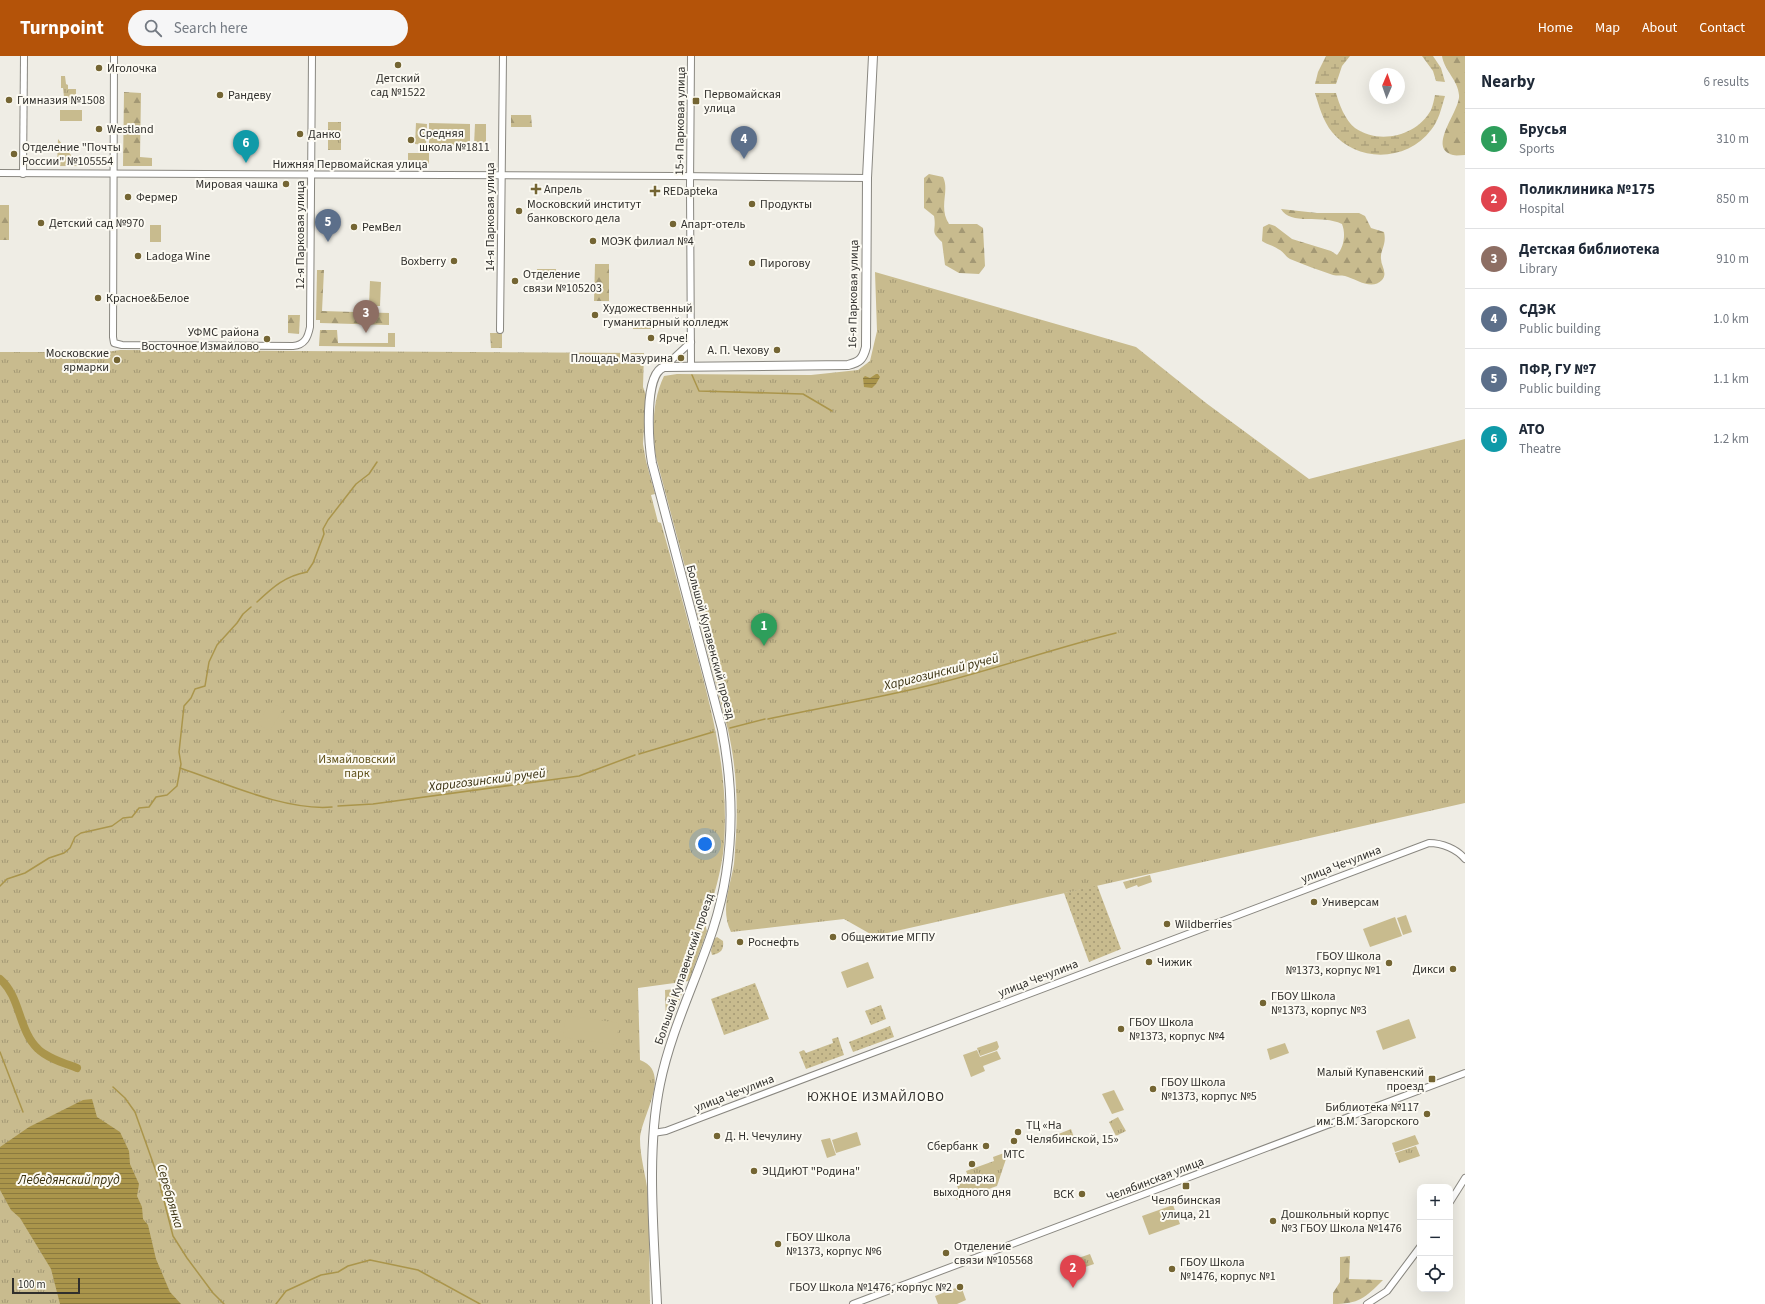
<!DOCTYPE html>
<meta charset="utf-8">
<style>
body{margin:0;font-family:"Source Sans 3",sans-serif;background:#f6f6f7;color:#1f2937}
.controls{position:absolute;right:12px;bottom:12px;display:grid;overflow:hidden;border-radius:8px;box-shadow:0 4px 16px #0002}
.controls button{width:36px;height:36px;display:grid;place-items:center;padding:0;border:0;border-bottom:1px solid #e0e1e3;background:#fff;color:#1f2937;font:20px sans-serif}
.compass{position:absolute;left:1369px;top:12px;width:36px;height:36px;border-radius:50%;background:#fff;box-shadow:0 4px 16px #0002;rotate:2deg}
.scale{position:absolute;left:12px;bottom:10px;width:68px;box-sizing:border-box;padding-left:4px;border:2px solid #302f2c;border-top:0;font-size:11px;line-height:14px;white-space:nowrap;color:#302f2c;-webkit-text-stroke:3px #fcfaf2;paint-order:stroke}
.you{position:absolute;left:705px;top:788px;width:14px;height:14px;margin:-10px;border:3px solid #fff;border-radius:50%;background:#1a73e8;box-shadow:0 0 0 6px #1a73e833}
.badge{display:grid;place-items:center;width:26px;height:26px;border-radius:50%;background:#b45309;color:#fff;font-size:13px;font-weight:700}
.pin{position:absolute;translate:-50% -33px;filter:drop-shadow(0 1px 2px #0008)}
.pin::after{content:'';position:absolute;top:21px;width:14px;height:12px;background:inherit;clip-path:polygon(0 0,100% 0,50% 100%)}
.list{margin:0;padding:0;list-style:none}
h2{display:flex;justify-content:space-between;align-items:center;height:52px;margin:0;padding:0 16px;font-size:17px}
h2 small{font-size:13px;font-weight:400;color:#747a83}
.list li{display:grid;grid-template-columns:26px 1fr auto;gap:12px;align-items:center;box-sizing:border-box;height:60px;padding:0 16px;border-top:1px solid #e0e1e3}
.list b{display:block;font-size:15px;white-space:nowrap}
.list p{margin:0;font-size:13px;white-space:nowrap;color:#747a83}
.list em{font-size:13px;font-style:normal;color:#747a83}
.icon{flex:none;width:22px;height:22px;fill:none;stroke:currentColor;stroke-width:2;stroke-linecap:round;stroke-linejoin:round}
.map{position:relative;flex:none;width:1465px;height:1248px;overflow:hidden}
header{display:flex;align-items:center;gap:24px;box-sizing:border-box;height:56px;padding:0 20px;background:#b45309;color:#fff}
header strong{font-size:19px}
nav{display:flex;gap:22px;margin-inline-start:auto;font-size:14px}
.search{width:280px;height:36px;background:#f6f6f7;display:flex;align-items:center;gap:10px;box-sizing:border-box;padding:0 14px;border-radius:22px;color:#747a83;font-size:15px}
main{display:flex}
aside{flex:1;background:#fff}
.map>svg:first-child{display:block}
.grass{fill:url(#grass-dots)}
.forest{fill:url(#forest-firs)}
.wetland{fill:url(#wetland-marsh)}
.park{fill:url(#park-tufts)}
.pitch{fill:#c8bb8e}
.water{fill:url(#water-rules)}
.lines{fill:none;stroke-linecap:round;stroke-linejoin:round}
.stream{stroke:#aa954b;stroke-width:1.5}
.river{stroke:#aa954b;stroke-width:8}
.minor-casing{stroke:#898780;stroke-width:8}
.major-casing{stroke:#898780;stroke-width:10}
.minor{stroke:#fff;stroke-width:6}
.major{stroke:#fff;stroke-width:8}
.poi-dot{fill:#746533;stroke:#fcfaf2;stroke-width:1.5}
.labels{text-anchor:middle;stroke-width:4;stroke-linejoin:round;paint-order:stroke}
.poi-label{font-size:12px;fill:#302f2c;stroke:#fcfaf2;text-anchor:start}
.street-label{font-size:12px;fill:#302f2c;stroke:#fcfaf2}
.park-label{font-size:12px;fill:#61521a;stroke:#fcfaf2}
.water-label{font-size:13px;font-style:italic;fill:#3a3110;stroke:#fcfaf2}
.neighbourhood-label{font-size:13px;letter-spacing:1px;fill:#302f2c;stroke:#fcfaf2}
</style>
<header>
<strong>Turnpoint</strong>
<div class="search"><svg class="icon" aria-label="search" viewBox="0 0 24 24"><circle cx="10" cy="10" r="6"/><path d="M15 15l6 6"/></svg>Search here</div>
<nav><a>Home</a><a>Map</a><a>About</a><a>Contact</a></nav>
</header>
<main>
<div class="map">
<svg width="1465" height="1248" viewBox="0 0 1465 1248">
<defs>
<pattern id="grass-dots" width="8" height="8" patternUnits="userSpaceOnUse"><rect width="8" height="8" fill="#c8bb8e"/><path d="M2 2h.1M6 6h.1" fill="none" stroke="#a39874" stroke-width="1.8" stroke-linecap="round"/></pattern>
<pattern id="forest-firs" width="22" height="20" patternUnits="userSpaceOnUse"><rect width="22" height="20" fill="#c8bb8e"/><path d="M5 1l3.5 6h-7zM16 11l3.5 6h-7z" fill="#a39874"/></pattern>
<pattern id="wetland-marsh" width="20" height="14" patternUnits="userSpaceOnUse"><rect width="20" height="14" fill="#c8bb8e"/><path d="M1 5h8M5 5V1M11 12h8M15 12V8" fill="none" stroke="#a39874"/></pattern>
<pattern id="park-tufts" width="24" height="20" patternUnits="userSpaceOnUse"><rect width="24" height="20" fill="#c8bb8e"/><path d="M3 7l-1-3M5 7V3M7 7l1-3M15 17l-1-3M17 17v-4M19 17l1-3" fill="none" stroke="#a39874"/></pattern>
<pattern id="water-rules" width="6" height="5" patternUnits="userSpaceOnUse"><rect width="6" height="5" fill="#aa954b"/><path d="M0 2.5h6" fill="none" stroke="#8b7a3f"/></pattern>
</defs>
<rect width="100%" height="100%" fill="#efede5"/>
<g class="grass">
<path d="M1097,829L1121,893L1089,906L1064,837Z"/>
<path d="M717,881L723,885C724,894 721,897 712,899L711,895L714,883Z"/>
<path d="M755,927L769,963L724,979L711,943Z"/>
<path d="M881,949L886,963L871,969L865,955Z"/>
<path d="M890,970L894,981L853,996L849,986Z"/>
<path d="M838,981L844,999L806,1013L799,996L804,994L806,997L833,987L832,983Z"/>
</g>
<g class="forest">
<path d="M1442,0H1465V99C1461,99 1456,100 1453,99C1426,92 1461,54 1459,39C1458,24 1444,14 1442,0Z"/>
<path d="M124,36L141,37L140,101L152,102V110H123Z"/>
<path d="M511,59H531L532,71H511Z"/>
<path d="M58,83L79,109L80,110H57Z"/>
<path d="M929,118L943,121C950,135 938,151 949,168H977L983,172L985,210L979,218L959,217L945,209L942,186C929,174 937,176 934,160L924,152V122Z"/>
<rect x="0" y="149" width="9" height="35"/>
<path d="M1281,153L1317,157H1359L1365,160L1371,172L1384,176C1387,189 1380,194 1381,203C1381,210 1388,217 1382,224C1372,235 1356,223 1345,220C1341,219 1337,220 1333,219C1319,214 1304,209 1290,203C1286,201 1283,195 1278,193C1273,189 1267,189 1262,185L1263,171L1269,168L1275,170L1292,183L1331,195L1337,199C1344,191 1346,178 1342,168C1322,158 1290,170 1281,153Z"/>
<path d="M595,208H609V245H594Z"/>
<path d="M317,214H324L322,255L389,257V269L320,267V264H316Z"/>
<path d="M288,259H300L299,278L288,277Z"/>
<path d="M320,274H337L338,287H388V277H395V291L319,290Z"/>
<path d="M490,277H502V292H491Z"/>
<path d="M684,932L669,973L666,972L665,934Z"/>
<path d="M1350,1200L1349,1223L1383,1224C1365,1242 1359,1248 1333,1248V1237L1340,1226V1201Z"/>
</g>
<g class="wetland">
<path d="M1326,0H1350L1342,10L1336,28H1315L1318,16Z"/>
<path d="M1422,0H1433L1441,12L1445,26L1436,25L1433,15Z"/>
<path d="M1315,37H1336C1339,48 1345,64 1355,72C1379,89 1417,80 1431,54C1433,49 1434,44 1435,39L1445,40C1441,53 1439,64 1431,74C1407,106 1357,107 1332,76C1323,65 1319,50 1315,37Z"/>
</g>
<g class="park">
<path d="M61,20H65L66,28L68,29V33H76V48H66V42L64,41L63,32H61Z"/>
<rect x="328" y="66" width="13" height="28"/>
<path d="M875,216L1136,291L1206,347L1309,423L1465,383V747L874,880L844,863L731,876C720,853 730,832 734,808C735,799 735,789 736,780C738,744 736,709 728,674L656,401C652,375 652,345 664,320L677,318L811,319L858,314L870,305L877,275Z"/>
<path d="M651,262V273H633V263Z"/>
<path d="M120,294L644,297L643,331L646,339L643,388L646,405L655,438L651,439L658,466L661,467C673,509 684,550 695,592C713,659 729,718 724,788C722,815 713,842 705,868L707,875L689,925L638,932L640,1004C673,1016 641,1060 640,1083C640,1101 646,1120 648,1138C650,1174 649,1211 650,1248H0V296H106Z"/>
<path d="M1150,819L1152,826L1138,831L1137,829L1126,833L1123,826Z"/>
<path d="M997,985L999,991L997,994L980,1000L977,992Z"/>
<path d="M1118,1061L1126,1075L1116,1080L1109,1066Z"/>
<path d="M1071,1073L1075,1084L1065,1088L1058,1085L1056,1079Z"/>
<path d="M1416,1090L1420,1100L1399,1107L1395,1097Z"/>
<path d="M1004,1097L1006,1103L997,1130L957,1144L955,1139L960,1137L955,1125L968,1120L966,1115L994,1105L993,1101Z"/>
<path d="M1090,1198L1094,1208L1068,1217L1064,1207Z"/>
</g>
<g class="pitch">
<rect x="60" y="54" width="22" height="11"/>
<path d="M416,67L427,68L426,89L415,88Z"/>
<path d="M429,67L470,68V89L429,88Z"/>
<path d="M475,68H486V89H474Z"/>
<rect x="408" y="97" width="21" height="11"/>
<rect x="150" y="169" width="11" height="17"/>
<path d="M537,213H556V224L537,223Z"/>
<path d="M370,225L381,226L380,250H369Z"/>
<path d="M270,646L283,653L270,675L258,668Z"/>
<path d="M1406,859L1412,876L1403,879L1397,862Z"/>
<path d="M1395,861L1402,880L1370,891L1363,873Z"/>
<path d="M868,906L874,922L847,932L841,916Z"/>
<path d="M566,959L619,967L616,989L563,981Z"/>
<path d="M1409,963L1416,982L1383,994L1376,975Z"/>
<path d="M1285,987L1289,997L1270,1004L1267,993Z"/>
<path d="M977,994L980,1001L997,995L1001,1003L983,1010L985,1015L971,1021L963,999Z"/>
<path d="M1114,1034L1124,1054L1112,1058L1102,1038Z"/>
<path d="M857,1076L861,1089L836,1097L832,1084Z"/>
<path d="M1415,1079L1419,1088L1395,1096L1392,1087Z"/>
<path d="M830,1082L836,1099L827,1102L821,1084Z"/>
<path d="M1173,1149L1180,1168L1149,1179L1142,1160Z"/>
<path d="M961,1230L966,1244L957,1248H938L935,1240Z"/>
</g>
<g class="water">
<path d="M876,318H878L880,321L876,328L872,332L864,331L863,322L865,320L870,322Z"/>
<path d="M92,1043L97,1061L120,1076L129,1095L130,1108L139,1128L137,1140L142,1151L143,1163L148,1169L156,1203L170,1236L181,1248H60L51,1213L20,1162L11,1154L0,1134V1091L29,1071L83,1044Z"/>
</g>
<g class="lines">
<g class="stream">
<path d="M692,319L699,335L803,338L832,355"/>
<path d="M257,546C273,531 285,520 307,516L313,507L324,478L323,473L328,464L356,428L369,418L377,406"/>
<path d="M768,663C823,651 880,642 935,628C996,613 1055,592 1116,577"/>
<path d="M730,672L765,663"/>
<path d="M639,698L713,676"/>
<path d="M180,712C225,727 285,755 332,751"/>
<path d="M338,750L373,748L579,720L635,699"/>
<path d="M0,830L7,823L25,817L49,802L64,797L70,792L75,781L81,777L112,770L123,762L132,761L139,752L149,751L156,741L167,739L177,730L181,708L179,696L184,650L191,642L195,633L205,630L209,606L217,589L237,567L243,558L251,551"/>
<path d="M0,996L23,1056"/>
<path d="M113,1031L125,1042L135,1056L158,1121L173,1180L187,1202L213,1237L224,1248"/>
<path d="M276,1248L286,1235L321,1219L338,1216L348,1210L370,1204L418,1214L480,1248"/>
</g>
<path class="river" d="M0,923C21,941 18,974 38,993C47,1002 64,1007 77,1012"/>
<g class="minor-casing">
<g id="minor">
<path d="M114,0L113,281L114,287L122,289L293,290C305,289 308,281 310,271L312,0"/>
<path d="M0,117L677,120"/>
<path d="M23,118L24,0"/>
<path d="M679,120L867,122"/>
<path d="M690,130L691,0"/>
<path d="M690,133L691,310"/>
<path d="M500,274L503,0"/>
<path d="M664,311L691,286"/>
<path d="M653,1077L666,1075L700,1062L1429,787C1442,787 1457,793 1465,803"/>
<path d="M1450,1146L1465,1122"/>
<path d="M853,1248L1465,1017"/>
<path d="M1367,1248L1387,1235L1420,1191"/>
</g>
</g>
<g class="major-casing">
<path id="major" d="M657,1248C654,1178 646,1096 660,1028C671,974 696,925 713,873C734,808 735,740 722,673L652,407C649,389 643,318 664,311L848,309C860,306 863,303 866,291L867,122L873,0"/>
</g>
<use href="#minor" class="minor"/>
<use href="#major" class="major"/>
</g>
<g class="poi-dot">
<circle cx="398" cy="9" r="4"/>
<circle cx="99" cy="12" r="4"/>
<circle cx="220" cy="39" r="4"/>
<circle cx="9" cy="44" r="4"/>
<rect x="692" y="41" width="8" height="8" rx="2"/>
<circle cx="99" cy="73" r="4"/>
<circle cx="300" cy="78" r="4"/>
<circle cx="411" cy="84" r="4"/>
<circle cx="14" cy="98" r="4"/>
<circle cx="286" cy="128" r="4"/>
<path d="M534 127h4v4h4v4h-4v4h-4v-4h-4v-4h4z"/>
<path d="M653 129h4v4h4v4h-4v4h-4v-4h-4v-4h4z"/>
<circle cx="128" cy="141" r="4"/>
<circle cx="752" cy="148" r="4"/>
<circle cx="519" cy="155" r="4"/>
<circle cx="41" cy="167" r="4"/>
<circle cx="673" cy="168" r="4"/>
<circle cx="354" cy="171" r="4"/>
<circle cx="593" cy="185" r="4"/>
<circle cx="138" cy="200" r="4"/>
<circle cx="454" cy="205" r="4"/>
<circle cx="752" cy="207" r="4"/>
<circle cx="515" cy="225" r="4"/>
<circle cx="98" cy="242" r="4"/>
<circle cx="595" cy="259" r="4"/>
<circle cx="651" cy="282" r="4"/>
<circle cx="267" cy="283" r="4"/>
<circle cx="777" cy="294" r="4"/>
<circle cx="681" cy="302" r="4"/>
<circle cx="117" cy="304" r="4"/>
<circle cx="1314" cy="846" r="4"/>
<circle cx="1167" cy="868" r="4"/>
<circle cx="833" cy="881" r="4"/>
<circle cx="740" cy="886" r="4"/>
<circle cx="1149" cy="906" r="4"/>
<circle cx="1389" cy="907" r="4"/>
<circle cx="1453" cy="913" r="4"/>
<circle cx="1263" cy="947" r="4"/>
<circle cx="1121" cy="973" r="4"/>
<rect x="1428" y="1019" width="8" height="8" rx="2"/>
<circle cx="1153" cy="1033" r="4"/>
<circle cx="1427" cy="1058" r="4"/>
<circle cx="1018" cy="1076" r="4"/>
<circle cx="717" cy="1080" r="4"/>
<circle cx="1014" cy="1085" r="4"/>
<circle cx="986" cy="1090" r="4"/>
<circle cx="972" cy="1108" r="4"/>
<circle cx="754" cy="1115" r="4"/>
<rect x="1182" y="1126" width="8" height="8" rx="2"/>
<circle cx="1082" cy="1138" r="4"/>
<circle cx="1273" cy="1165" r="4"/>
<circle cx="778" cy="1188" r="4"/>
<circle cx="946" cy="1197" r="4"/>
<circle cx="1172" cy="1213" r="4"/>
<circle cx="960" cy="1231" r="4"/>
</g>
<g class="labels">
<g class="poi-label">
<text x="107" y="16">Иголочка</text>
<text x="398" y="26" text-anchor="middle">Детский<tspan x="398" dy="14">сад №1522</tspan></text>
<text x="704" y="42">Первомайская<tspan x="704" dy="14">улица</tspan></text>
<text x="228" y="43">Рандеву</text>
<text x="17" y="48">Гимназия №1508</text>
<text x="107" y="77">Westland</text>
<text x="419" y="81">Средняя<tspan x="419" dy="14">школа №1811</tspan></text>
<text x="308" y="82">Данко</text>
<text x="22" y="95">Отделение "Почты<tspan x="22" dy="14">России" №105554</tspan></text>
<text x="278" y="132" text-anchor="end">Мировая чашка</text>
<text x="544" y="137">Апрель</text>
<text x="663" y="139">REDapteka</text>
<text x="136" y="145">Фермер</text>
<text x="527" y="152">Московский институт<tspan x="527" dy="14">банковского дела</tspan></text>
<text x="760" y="152">Продукты</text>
<text x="49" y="171">Детский сад №970</text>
<text x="681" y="172">Апарт-отель</text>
<text x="362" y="175">РемВел</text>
<text x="601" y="189">МОЭК филиал №4</text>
<text x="146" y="204">Ladoga Wine</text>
<text x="446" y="209" text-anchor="end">Boxberry</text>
<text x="760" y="211">Пирогову</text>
<text x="523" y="222">Отделение<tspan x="523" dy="14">связи №105203</tspan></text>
<text x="106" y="246">Красное&amp;Белое</text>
<text x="603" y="256">Художественный<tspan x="603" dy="14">гуманитарный колледж</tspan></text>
<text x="259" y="280" text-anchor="end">УФМС района<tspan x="259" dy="14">Восточное Измайлово</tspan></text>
<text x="659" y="286">Ярче!</text>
<text x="769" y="298" text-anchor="end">А. П. Чехову</text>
<text x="109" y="301" text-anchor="end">Московские<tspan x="109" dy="14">ярмарки</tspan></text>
<text x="673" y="306" text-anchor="end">Площадь Мазурина</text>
<text x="1322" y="850">Универсам</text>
<text x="1175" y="872">Wildberries</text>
<text x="841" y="885">Общежитие МГПУ</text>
<text x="748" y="890">Роснефть</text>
<text x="1381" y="904" text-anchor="end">ГБОУ Школа<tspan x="1381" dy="14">№1373, корпус №1</tspan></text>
<text x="1157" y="910">Чижик</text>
<text x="1445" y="917" text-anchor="end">Дикси</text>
<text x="1271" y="944">ГБОУ Школа<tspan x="1271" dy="14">№1373, корпус №3</tspan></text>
<text x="1129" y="970">ГБОУ Школа<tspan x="1129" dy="14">№1373, корпус №4</tspan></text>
<text x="1424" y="1020" text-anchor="end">Малый Купавенский<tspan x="1424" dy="14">проезд</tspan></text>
<text x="1161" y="1030">ГБОУ Школа<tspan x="1161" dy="14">№1373, корпус №5</tspan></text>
<text x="1419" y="1055" text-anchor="end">Библиотека №117<tspan x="1419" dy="14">им. В.М. Загорского</tspan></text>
<text x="1026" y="1073">ТЦ «На<tspan x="1026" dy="14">Челябинской, 15»</tspan></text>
<text x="725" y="1084">Д. Н. Чечулину</text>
<text x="978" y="1094" text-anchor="end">Сбербанк</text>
<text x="1014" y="1102" text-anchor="middle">МТС</text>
<text x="762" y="1119">ЭЦДиЮТ "Родина"</text>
<text x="972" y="1126" text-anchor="middle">Ярмарка<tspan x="972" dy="14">выходного дня</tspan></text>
<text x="1074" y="1142" text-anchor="end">ВСК</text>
<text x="1186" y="1148" text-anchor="middle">Челябинская<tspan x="1186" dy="14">улица, 21</tspan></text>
<text x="1281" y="1162">Дошкольный корпус<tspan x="1281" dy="14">№3 ГБОУ Школа №1476</tspan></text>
<text x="786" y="1185">ГБОУ Школа<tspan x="786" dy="14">№1373, корпус №6</tspan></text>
<text x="954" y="1194">Отделение<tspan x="954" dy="14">связи №105568</tspan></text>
<text x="1180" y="1210">ГБОУ Школа<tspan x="1180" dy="14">№1476, корпус №1</tspan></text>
<text x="952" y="1235" text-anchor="end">ГБОУ Школа №1476, корпус №2</text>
</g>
<g class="street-label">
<text transform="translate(680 65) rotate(-89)" y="4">15-я Парковая улица</text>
<text x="350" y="112">Нижняя Первомайская улица</text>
<text transform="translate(490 161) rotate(-90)" y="4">14-я Парковая улица</text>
<text transform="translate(300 179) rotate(-90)" y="4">12-я Парковая улица</text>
<text transform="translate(853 238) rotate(-89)" y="4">16-я Парковая улица</text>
<text transform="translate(711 586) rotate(75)" y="4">Большой Купавенский проезд</text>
<text transform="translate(1341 808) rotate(-21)" y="4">улица Чечулина</text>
<text transform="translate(684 913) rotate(-71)" y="4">Большой Купавенский проезд</text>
<text transform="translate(1038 922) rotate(-21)" y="4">улица Чечулина</text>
<text transform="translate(734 1037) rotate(-21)" y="4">улица Чечулина</text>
<text transform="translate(1155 1123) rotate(-21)" y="4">Челябинская улица</text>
</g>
<g class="park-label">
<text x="357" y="707">Измайловский<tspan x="357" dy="14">парк</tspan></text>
</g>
<g class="water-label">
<text transform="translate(941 615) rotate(-14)" y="5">Харигозинский ручей</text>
<text transform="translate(487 723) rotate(-7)" y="5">Харигозинский ручей</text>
<text x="69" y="1128">Лебедянский пруд</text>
<text transform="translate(171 1140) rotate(74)" y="5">Серебрянка</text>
</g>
<g class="neighbourhood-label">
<text x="876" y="1045">ЮЖНОЕ ИЗМАЙЛОВО</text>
</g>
</g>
</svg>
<div class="controls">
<button>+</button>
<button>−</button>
<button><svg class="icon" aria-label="locate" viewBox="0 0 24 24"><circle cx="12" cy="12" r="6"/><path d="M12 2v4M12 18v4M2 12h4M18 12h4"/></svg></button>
</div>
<svg class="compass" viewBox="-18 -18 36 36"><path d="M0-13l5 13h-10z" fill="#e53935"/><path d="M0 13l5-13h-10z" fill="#747a83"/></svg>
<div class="scale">100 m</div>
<div class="you"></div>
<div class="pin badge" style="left:764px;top:590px;background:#2e9e5b">1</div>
<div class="pin badge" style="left:1073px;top:1232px;background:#e0444e">2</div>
<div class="pin badge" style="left:366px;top:277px;background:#8d6e63">3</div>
<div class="pin badge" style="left:744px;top:103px;background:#5c6f8a">4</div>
<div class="pin badge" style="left:328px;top:186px;background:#5c6f8a">5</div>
<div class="pin badge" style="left:246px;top:107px;background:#0f9aa8">6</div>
</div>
<aside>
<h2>Nearby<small>6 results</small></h2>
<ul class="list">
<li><span class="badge" style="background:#2e9e5b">1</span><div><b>Брусья</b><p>Sports</p></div><em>310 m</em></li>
<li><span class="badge" style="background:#e0444e">2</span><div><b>Поликлиника №175</b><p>Hospital</p></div><em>850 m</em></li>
<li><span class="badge" style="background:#8d6e63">3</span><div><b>Детская библиотека</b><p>Library</p></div><em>910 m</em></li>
<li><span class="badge" style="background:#5c6f8a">4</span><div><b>СДЭК</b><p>Public building</p></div><em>1.0 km</em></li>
<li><span class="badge" style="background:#5c6f8a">5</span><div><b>ПФР, ГУ №7</b><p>Public building</p></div><em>1.1 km</em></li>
<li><span class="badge" style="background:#0f9aa8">6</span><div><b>АТО</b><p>Theatre</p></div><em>1.2 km</em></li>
</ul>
</aside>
</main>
